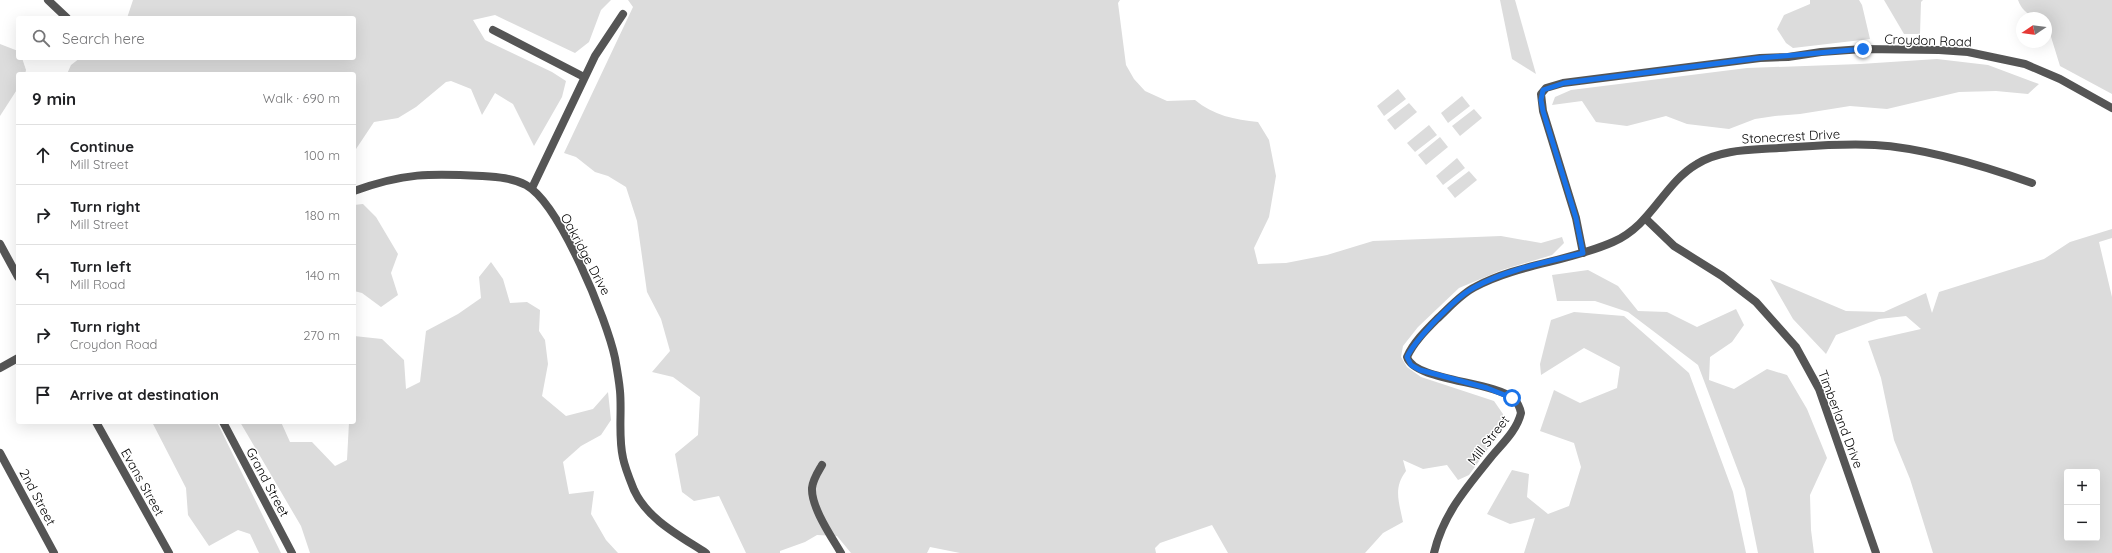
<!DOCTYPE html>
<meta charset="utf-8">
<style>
body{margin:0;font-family:Quicksand,sans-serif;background:#f6f6f6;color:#202124}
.controls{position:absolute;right:12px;bottom:12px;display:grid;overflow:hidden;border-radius:4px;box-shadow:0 4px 16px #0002}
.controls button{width:36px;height:36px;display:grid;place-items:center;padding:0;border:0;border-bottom:1px solid #e0e0e0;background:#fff;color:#202124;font:20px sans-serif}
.compass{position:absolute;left:2016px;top:12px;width:36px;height:36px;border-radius:50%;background:#fff;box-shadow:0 4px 16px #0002;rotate:257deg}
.stop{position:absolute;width:12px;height:12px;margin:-9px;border:3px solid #1a73e8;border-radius:50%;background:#fff}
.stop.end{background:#1a73e8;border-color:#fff;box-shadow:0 1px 4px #0008}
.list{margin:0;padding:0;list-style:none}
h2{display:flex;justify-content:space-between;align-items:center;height:52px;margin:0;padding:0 16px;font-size:17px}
h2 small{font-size:13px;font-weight:400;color:#757577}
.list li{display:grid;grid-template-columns:26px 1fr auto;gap:12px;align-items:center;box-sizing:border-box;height:60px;padding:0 16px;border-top:1px solid #e0e0e0}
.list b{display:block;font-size:15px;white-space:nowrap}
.list p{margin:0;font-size:13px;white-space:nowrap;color:#757577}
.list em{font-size:13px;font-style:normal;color:#757577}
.icon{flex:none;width:22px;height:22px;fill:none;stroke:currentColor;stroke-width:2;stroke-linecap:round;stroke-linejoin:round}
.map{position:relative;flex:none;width:2112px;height:553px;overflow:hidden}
.search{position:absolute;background:#fff;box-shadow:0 4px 16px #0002;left:16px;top:16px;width:340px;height:44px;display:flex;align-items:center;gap:10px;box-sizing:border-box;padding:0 14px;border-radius:4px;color:#757577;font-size:15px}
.panel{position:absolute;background:#fff;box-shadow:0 4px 16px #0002;left:16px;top:72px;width:340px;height:352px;border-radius:4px}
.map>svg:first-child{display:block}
.green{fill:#dcdcdc;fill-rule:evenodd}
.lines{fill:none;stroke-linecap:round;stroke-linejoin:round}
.street{stroke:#555;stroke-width:8}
.route{stroke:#1a73e8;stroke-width:5}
.labels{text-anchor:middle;stroke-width:3;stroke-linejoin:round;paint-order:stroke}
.street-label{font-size:13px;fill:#000;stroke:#fff}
</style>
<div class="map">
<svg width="2112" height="553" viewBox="0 0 2112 553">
<rect width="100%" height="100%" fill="#fff"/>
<g class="green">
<path d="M133,0H611L601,10L589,42L575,53L495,15L473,20L485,40L552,72L566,81L562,97L534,146L513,104L495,93L482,115L471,89L451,81L446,82L416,107L398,118L374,122L354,152V74H67L71,65L80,58H354V18H127Z"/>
<path d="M628,0H1120L1118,3L1126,65L1134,79L1145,91L1167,101L1195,100C1213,115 1235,120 1258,122L1269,140L1276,176L1269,217L1254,248L1258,264L1286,263L1327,255L1373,241L1501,236L1541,243L1562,237L1564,243L1552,255L1502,270L1459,288L1418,327L1403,346L1401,357L1407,367L1421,377L1494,401L1503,414V428L1469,475L1458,480L1447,465L1423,469L1403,460L1406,471C1393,488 1399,502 1403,522L1383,533L1365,553H1228L1212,525L1160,543L1155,548L1156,553H960L930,547L927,553H851L837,536L817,535L805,542L780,551V553H746L719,496L694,501L682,492L675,454L698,435L700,397L673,377L652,372L670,351L661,319L647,292L637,221L626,187L608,176L595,172L576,157L564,153L633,7Z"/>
<path d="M1500,0H1515L1536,74L1512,59Z"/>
<path d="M1810,0H1859L1862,5L1870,39L1793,48L1786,43L1777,29L1784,15L1810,4Z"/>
<path d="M1884,0H1923L1921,2L1920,34H1904Z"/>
<path d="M2018,0H2112V94L2060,66L2048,27L2046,25V18C2032,18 2023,13 2018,0Z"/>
<path d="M0,44L18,51V58H22L26,70L25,74H18V88L0,116Z"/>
<path d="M1937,59L1988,65L2039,84L2028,94L1996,91L1959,92L1887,109L1850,106L1800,114L1775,116L1755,119L1729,129L1687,124L1666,116L1627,126L1596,122L1582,101L1552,105L1555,97L1571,90L1747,68L1860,64Z"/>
<path d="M1398,89L1406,99L1384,116L1377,106Z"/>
<path d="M1462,96L1470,106L1448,123L1441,113Z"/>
<path d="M1409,103L1417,112L1395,130L1387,120Z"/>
<path d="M1474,109L1482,118L1460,136L1452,126Z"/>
<path d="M1429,125L1437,135L1415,152L1407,143Z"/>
<path d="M1440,137L1448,147L1426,165L1418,155Z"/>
<path d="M1457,158L1465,168L1443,185L1436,176Z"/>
<path d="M1469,171L1477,180L1455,198L1447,188Z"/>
<path d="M363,204L376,217L398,254L391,273L398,295L381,307L362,293L354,291V205Z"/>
<path d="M2112,229V238L2099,242L2112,297V553H1933L1910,479L1894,440L1881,378L1868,341L1921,329L1906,316L1879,319L1836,335L1826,354L1793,319L1770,279L1846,311L1884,312L1926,293L1932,313L1939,292L2044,259L2070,242ZM2067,472H2097V538H2067Z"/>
<path d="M491,262L503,279L510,303L527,302L540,310L539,331L545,340L548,364L542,396L566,416L593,409L608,392L611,420L601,435L581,446L563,462L569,494L594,491L591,514L606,540L618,553H310L301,526L240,422H281L290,442H312L335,466L347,460L349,422H354V336L382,339L404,360L406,389L420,382L426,331L458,314L481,298L479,277Z"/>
<path d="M1588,270L1618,286L1638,311L1667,312L1697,327L1736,309L1744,325L1732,342L1710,357L1709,380L1734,389L1767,369L1787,375L1807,409L1827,458L1810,495L1811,530L1814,553H1758L1745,489L1698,365L1628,312L1595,301H1557L1552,275Z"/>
<path d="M1574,312L1624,316L1689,373L1733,492L1746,553H1524L1535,518L1510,524L1487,514L1512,470L1529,474L1527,497L1548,514L1569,506L1581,467L1574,443L1540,431L1554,390L1580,403L1617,388L1620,367L1584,348L1541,375L1540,364L1551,320Z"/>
<path d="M152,422H217L281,553H259L250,534L238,530L209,546L188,515L186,488Z"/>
</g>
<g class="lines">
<g class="street">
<path d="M48,0L67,18"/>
<path d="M493,30L584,77"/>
<path d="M532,188L595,56L623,14"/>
<path d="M354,191C404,173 430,173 482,176C497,177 513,178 526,185C560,204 607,320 615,358C617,369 619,380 620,391C622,413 618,436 623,458C625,468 630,480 634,490C647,519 680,536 706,553"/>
<path d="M1646,219L1674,246L1722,276L1756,302L1796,347L1819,389L1876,553"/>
<path d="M0,244L18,277"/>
<path d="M1583,253L1576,218L1543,111L1541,94L1546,88L1563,83L1760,58L1788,57L1821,52L1863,49L1939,50L1968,52L2025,64L2060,79L2112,108"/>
<path d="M0,368L18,358"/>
<path d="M96,422L169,553"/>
<path d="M223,422L292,553"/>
<path d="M0,453L54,553"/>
<path d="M822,465C818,472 813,479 812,488C811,507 831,536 841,553"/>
<path d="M1434,553C1443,514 1467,487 1492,456C1503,443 1517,430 1521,413C1520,408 1518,403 1514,399C1494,381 1414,381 1407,357C1413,343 1426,330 1437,319C1449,308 1461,294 1475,287C1518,264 1568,262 1613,242C1652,225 1663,184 1697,164C1721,149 1752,150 1779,148C1811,146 1843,143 1875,145C1926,148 1984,166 2032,183"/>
</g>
</g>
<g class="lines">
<path class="route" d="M1512,398L1487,388L1420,370L1411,365L1407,357C1413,344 1425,332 1435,321C1447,309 1460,295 1475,287C1508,269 1547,262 1583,253L1576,218L1543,111L1541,100L1543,90L1564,83L1760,58L1863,49"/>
</g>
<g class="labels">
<g class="street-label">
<text transform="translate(1928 40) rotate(2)" y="5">Croydon Road</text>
<text transform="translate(1791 136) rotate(-3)" y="5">Stonecrest Drive</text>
<text transform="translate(586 254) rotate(62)" y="5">Oakridge Drive</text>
<text transform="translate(1841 419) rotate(69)" y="5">Timberland Drive</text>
<text transform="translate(1488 440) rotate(-52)" y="5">Mill Street</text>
<text transform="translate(143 482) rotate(61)" y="5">Evans Street</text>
<text transform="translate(268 482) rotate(62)" y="5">Grand Street</text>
<text transform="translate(38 497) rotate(62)" y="5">2nd Street</text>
</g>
</g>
</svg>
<div class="controls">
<button>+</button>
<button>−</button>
</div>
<svg class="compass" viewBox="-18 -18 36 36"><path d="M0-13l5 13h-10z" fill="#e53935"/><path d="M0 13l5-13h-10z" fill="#757577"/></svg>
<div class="stop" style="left:1512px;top:398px"></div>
<div class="stop end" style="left:1863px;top:49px"></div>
<div class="search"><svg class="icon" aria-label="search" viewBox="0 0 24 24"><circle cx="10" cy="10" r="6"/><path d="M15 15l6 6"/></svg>Search here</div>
<section class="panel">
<h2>9 min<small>Walk · 690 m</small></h2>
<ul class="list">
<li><svg class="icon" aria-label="ahead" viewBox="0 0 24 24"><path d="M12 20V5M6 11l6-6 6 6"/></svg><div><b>Continue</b><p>Mill Street</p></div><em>100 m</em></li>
<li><svg class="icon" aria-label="right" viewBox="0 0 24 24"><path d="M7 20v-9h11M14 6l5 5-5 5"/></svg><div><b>Turn right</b><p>Mill Street</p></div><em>180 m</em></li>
<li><svg class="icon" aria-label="left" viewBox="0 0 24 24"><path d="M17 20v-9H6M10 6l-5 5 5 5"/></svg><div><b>Turn left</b><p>Mill Road</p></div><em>140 m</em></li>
<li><svg class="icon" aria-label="right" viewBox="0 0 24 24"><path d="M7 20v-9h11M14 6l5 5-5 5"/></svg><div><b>Turn right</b><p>Croydon Road</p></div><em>270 m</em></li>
<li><svg class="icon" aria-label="arrive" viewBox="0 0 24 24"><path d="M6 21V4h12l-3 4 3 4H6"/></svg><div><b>Arrive at destination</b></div></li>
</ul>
</section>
</div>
